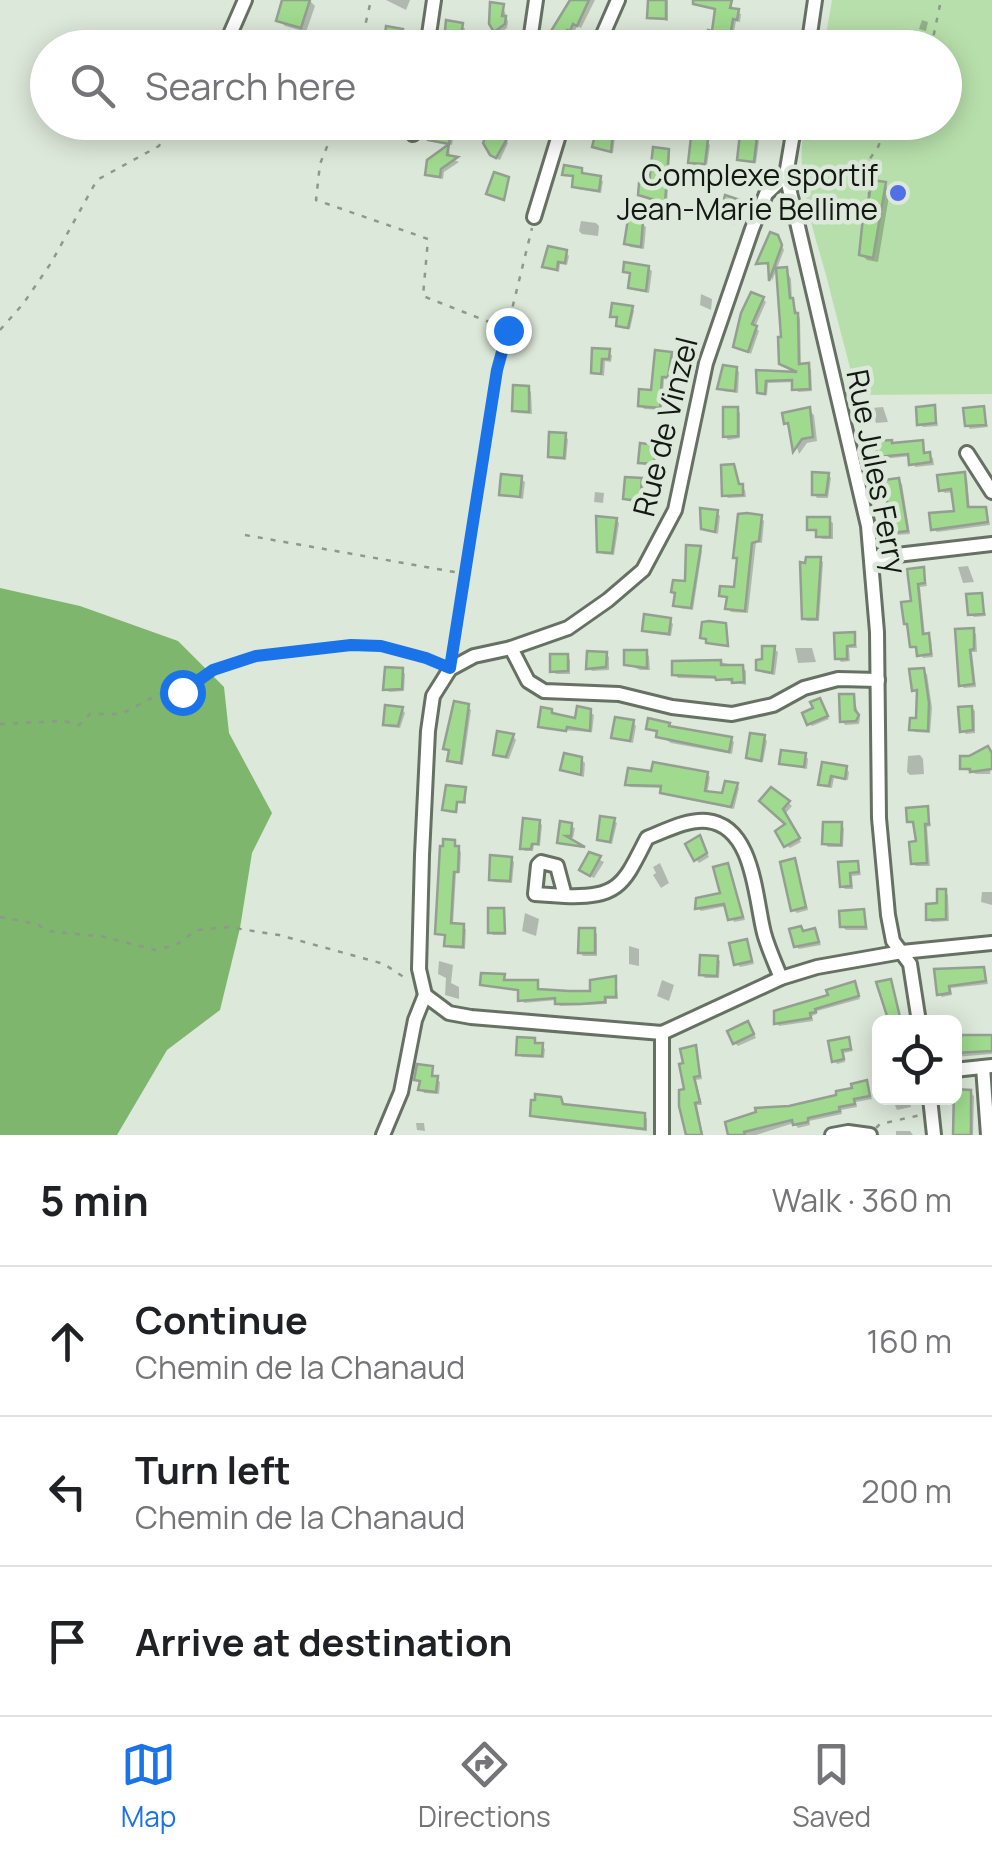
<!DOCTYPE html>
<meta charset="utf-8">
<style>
body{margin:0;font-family:Manrope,sans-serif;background:#f6f6f6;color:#202124}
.controls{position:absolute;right:30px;bottom:30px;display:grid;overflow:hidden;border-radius:15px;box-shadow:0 5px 25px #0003}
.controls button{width:90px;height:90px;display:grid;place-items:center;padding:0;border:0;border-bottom:2px solid #e0e0e0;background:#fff;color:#202124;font:50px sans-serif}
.stop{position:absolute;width:30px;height:30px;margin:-22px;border:8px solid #1a73e8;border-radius:50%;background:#fff}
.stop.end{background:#1a73e8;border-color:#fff;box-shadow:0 2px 10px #0008}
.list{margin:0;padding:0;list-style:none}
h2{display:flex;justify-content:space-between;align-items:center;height:130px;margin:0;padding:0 40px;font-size:42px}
h2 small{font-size:32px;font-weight:400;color:#757577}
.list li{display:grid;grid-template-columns:65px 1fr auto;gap:30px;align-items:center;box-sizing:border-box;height:150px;padding:0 40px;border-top:2px solid #e0e0e0}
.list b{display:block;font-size:38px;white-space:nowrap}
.list p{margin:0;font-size:32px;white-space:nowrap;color:#757577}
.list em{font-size:32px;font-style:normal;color:#757577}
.icon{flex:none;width:55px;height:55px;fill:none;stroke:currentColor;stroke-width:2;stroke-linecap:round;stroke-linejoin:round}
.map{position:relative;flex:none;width:992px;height:1135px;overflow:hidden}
.search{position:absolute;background:#fff;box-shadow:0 5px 25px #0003;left:30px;right:30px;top:30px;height:110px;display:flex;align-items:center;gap:25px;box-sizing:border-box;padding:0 35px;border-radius:55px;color:#757577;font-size:38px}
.sheet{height:580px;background:#fff}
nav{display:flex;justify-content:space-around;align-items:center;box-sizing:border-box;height:140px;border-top:2px solid #e0e0e0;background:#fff;font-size:28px;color:#757577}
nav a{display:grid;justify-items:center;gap:5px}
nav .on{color:#1a73e8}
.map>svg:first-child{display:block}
.green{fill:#b7dfab}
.forest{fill:#7db66c}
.shadow{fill:#0003}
.building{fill:#9fda8e;stroke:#949f91;stroke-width:2.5}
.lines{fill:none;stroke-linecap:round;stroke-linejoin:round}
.street-casing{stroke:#667163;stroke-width:18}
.path{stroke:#8f988d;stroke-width:2.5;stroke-dasharray:5 8;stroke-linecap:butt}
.street{stroke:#fff;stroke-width:12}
.route{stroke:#1a73e8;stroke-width:12}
.poi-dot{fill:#5170e5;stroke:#dce8d9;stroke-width:4}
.labels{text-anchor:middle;stroke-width:9;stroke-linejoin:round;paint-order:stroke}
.poi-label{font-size:30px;fill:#141813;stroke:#dce8d9;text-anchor:end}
.street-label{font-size:30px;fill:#141813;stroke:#dce8d9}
</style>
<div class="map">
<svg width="992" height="1135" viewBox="0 0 992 1135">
<rect width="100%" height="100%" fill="#dce8d9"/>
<path class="green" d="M832,0H992V394L857,395C847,355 836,315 826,275C812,225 794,175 805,123L944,122V48L824,47Z"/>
<path class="forest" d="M0,588L80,606L178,641L224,687L229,733L272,813L252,853L240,928L220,1010L167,1050L117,1135H0Z"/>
<g class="shadow">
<path d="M283,0H309L315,6L306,32L285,26L279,20Z"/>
<path d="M386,0H410L406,10Z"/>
<path d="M576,0H595L581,28L577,26L574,33L570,31L564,44L551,36Z"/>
<path d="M651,0H668V21L650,17Z"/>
<path d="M709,0H731L733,11L741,14L740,22L736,21L731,48H708L718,10L708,6Z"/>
<path d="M503,6L508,22L507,28L499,34L491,24Z"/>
<path d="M922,20L928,22L926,31L919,29Z"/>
<path d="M462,25L465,29L462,44L450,42L446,39Z"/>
<path d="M402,31L405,34L404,45L380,48L387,38Z"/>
<path d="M737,122H756L755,137L759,141L756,163L739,159L743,124Z"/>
<path d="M458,123L461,126L459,140L453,139L452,145L431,139Z"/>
<path d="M612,134L615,137L613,153L595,146Z"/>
<path d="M506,140L508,143L500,160L495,158Z"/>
<path d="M707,142L710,145L707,166L694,165L691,162Z"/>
<path d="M449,147L450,158L459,162L444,172L443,179L431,177L428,174L429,162Z"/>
<path d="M667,152L670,155L667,204L640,194L651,187Z"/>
<path d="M581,170L583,176L603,181L601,193L577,189L576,178L565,174Z"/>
<path d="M884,185L890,190L878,262L867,260L861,254Z"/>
<path d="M739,202L742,205L737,224L725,221L722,218Z"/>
<path d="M581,221L596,223L599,226L598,236L582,234L579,231Z"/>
<path d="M642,224L646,227L644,249L630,247L626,244Z"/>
<path d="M777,237L784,250L772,281L770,265L759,263Z"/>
<path d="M566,253L569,256L567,265L560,264L559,272L545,267Z"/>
<path d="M648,268L652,271L649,293L634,290L630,287L632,275L626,272Z"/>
<path d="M786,270L791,279L792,301L800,319L801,366L811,369L812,391L798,392L795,382L768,383L767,395H762L759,392L758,372L801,373L784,339Z"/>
<path d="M701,294L712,299L711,310L700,305Z"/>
<path d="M763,299L766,302L755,327L759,331L751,354L736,346Z"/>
<path d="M632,308L634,311L630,329L621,328L619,319L613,316Z"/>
<path d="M595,350L612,355L611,362L605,361L604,376L594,372Z"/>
<path d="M671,354L674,358L670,380L664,379L662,410L644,409L641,405L653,393Z"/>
<path d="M736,369L739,372L738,393L723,391L720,389Z"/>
<path d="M528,388L531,392L532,414L518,413L514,410Z"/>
<path d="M883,407L888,422L876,423L872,408Z"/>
<path d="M934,408L938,426L923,427L919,424Z"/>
<path d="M737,409L740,413V438L728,440L725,436Z"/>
<path d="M983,409L988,427L970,429L967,425Z"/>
<path d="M809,410L814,415L817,441L807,443L799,454L791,428L786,423Z"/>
<path d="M564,436L568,439L566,460L554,459L550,456Z"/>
<path d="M922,443L926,455L933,458L934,465L915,467L911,456L883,459L880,456L893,445Z"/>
<path d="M655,447L658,450L657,466L644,465L641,462Z"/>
<path d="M733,467L740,487L745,490L746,497L728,498L725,495Z"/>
<path d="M828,475L831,478L828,498H817L814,494Z"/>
<path d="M964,475L967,478L970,510H985L990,525L937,532L934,529L957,513L954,492L945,493L941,490Z"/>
<path d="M521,479L525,482L523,499L502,494Z"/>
<path d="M641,480L644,483L642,502L628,501L625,498Z"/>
<path d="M899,481L902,484L910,534L896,535L893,532Z"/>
<path d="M595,492L604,493L603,503L594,502Z"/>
<path d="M717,513L720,516L718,534L704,528Z"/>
<path d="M761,518L764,521L762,543L756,542L748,613L731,612L728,608L729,599L722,595L737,590L740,561L736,557Z"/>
<path d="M616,520L619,523L614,555L603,554L600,551Z"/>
<path d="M829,520L833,523V539H822L819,533L809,529Z"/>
<path d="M699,549L702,551L693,610L679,608L676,605Z"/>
<path d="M820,559L823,562L819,621H807L804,618Z"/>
<path d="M968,566L974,582L963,583L958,567Z"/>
<path d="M923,570L927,586L920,587L925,636L931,639L933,657L923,658L919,649L913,646L910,627L906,623L914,604L910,571Z"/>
<path d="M981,595L986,616L974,617L970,614Z"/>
<path d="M669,620L673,624L671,636L648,633L645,630Z"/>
<path d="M973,630L976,634L977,652H972L976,687L964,688L961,685Z"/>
<path d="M854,635L857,648H849L850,661L841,662L838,658Z"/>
<path d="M795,648H812L816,662L798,663Z"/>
<path d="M774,649L778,652L775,675L762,672L758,669Z"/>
<path d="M646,653L649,656L650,670H640L627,664Z"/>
<path d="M606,654L609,657V670L592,671L589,668Z"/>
<path d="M567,656L570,660V674H556L553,671Z"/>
<path d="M720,662L742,667L746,671V685L719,679L678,678L675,674Z"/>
<path d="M402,670L405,674L404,691L389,692L386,689Z"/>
<path d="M923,671L927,674L932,708L930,733L915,732L912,729L918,721L917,693L914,690Z"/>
<path d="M853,697L860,718L859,724L845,725L842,721Z"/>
<path d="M820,701L829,719L812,726L809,723Z"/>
<path d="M468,707L471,710L463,765L453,763L446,748Z"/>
<path d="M972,708L975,711V733L966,734L963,731Z"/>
<path d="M402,709L405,713L400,728L389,727L386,724Z"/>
<path d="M551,711L577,720L590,712L594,715L592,732L544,729L540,726Z"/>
<path d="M633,722L636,726L633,743L614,737Z"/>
<path d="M668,725L672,729L730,739L734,742L732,754L671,743L649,728Z"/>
<path d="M513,736L516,740L509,759L499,757L496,754Z"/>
<path d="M764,738L767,741L763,762L752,760L749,757Z"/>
<path d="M805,755L808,759L807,769L782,763Z"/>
<path d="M920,755L923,759L924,774L910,775L907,772L908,756Z"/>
<path d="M992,755L990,774H976L962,768Z"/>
<path d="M581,759L585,763L584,777L563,769Z"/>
<path d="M824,764L846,769L849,772L848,780L834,778L832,788L824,787L820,784Z"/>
<path d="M707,774L710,777L707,794L725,796L737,785L739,788L734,809L666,795L663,788L630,787L627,784Z"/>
<path d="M465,789L466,804L458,803L457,813L447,812L444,810Z"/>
<path d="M783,798L792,806L785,814L801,842L790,848L786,845L789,825L762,801Z"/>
<path d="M927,809L931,826L927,827L930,866H916L913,863L919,844L916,824L909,821Z"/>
<path d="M613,820L617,823L612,844L603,842L599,839Z"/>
<path d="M539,822L542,825L540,846L534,845L533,851H525L522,848Z"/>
<path d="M562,824L575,828L573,838L563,837L582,848L559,842Z"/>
<path d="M840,825L844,828L843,847H828L825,843Z"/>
<path d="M700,838L709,857L699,863L696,859Z"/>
<path d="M454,842L461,852L460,873H456L453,925L466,929L465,949L450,948L447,936L438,933Z"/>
<path d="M590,855L604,862L594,878L585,873Z"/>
<path d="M511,859L514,862L512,883L494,882L491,879Z"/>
<path d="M794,860L808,910L797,913L793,910Z"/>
<path d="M660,863L669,883L661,888L653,875L656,873L653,867Z"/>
<path d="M857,863L861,875L852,876L853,889H845L842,886L841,865Z"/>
<path d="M727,866L745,920L734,922L727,906L701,911L698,908L723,895Z"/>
<path d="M945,892L948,895L949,921L932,922L929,919L940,906Z"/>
<path d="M982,892H992V905L981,902Z"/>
<path d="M503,911L506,935H493L490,932Z"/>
<path d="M863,912L868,930H846L842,926Z"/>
<path d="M525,913L539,919L536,936L522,931Z"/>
<path d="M594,931L597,934V956H583L580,952Z"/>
<path d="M814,931L821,945L799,949L796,946L805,933Z"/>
<path d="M746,942L754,964L740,967L737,963Z"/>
<path d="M629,946L639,949V966L629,964Z"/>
<path d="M717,958L720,961L719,978H705L702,974Z"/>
<path d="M439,961L453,965L451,983L459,987V999L445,995L446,978L438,974Z"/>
<path d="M983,969L988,984L951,988L952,995L942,997L939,994L937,972Z"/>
<path d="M504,977L506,982H537L540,992L593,993L616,979L618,999H607V1004L560,1006L557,1000L524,1003L521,992L483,984Z"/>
<path d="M662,980L674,985L669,1001L657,996Z"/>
<path d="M854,984L860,999L817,1011V1014L812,1016L813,1021L779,1026L777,1023Z"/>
<path d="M751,1027L756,1038L738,1046L735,1043Z"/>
<path d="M992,1036V1054L954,1057V1039Z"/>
<path d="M534,1040L545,1049L544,1058L522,1057L519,1054Z"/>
<path d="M848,1040L853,1051L844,1053L845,1062L837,1064L834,1060Z"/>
<path d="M696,1048L702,1079L696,1080L702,1105H697L703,1135H688L687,1091Z"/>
<path d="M432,1068L434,1078L440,1082L439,1094L424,1093L417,1079Z"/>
<path d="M866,1083L872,1099L856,1102L857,1107L841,1110L842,1114L809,1121L810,1125L798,1128L794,1123L756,1135H730L789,1108L839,1097Z"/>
<path d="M970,1092L974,1096L973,1135H955Z"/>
<path d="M892,1098H909L911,1107L897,1110Z"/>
<path d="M560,1100L565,1107L644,1115L647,1119V1131L536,1118L533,1115Z"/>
<path d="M416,1123H424L425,1131L417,1130Z"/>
<path d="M896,1131H910L913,1135H896Z"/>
</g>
<g class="building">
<path d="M282,0H310L301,28L276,21Z"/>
<path d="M570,0H589L577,26L573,24L570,31L567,30L561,42L548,36Z"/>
<path d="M648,0H666V19L647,18Z"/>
<path d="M693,0H732L730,8L739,9L737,20L733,19L728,48H705L708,30L712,31L715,9L693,4Z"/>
<path d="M490,2L504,4L502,16H506L505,24L494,32L489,24Z"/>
<path d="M446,20L463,23L460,42L444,40Z"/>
<path d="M386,26L403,29L401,43L395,42L394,48H377L379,34L385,35Z"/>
<path d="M441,122H458L456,138L450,137L449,144L428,140L430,131L440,132Z"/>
<path d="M490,127L507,139L496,158L490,155L483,143Z"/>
<path d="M597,127L613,131L611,152L592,147Z"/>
<path d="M740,134L757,136L754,162L737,160Z"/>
<path d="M691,137L708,139L705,164L688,163Z"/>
<path d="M449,144L447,155L458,157L441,169L440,177L425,175L427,160Z"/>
<path d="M653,147L669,149L665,203L638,195L639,183L649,184Z"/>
<path d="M564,165L582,168V173L601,176L599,191L572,187L573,176L562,175Z"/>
<path d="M494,172L509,177L504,200L486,194Z"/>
<path d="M872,180L886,182L873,258L859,255L864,208H867Z"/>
<path d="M725,195L740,200L734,223L719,218Z"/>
<path d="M628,219L643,221L641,247L624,244Z"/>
<path d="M770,232L778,235L782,245L769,281L768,263L756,264Z"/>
<path d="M548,246L567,250L565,263L558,262L557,270L542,267Z"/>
<path d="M624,262L649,266L646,291L628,288L630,273L623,272Z"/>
<path d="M787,267L790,298H793L795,313H798L799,364L809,363L810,389L792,390V380L766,381L765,394L757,393L756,370L797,372L779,364L778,337H781L776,268Z"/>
<path d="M751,292L764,297L752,324L757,326L748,352L733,347L741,313Z"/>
<path d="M612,303L633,306L628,328L616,326L617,317H610Z"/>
<path d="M592,348L610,349L609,359H602L601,374L591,373Z"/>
<path d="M655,350L672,352L668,377H662L660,408L638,406L639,389L651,390Z"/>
<path d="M723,365L737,367L735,391L717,389Z"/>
<path d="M513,385L529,386V412L512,411Z"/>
<path d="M935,405L936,423L917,425L916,407Z"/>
<path d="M984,406L986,425L965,426L963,408Z"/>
<path d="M723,407H738V436L723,437Z"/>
<path d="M810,407L813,437L802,439L793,452L788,423L784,424L782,413Z"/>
<path d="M549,432L566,433L564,458L548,457Z"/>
<path d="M892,440V443L923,440L924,453L930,452L931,462L909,465L908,454L877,457L876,441Z"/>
<path d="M640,443L656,445L654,464L638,463Z"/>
<path d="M734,464L739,484H743V495L722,496L721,465Z"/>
<path d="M812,472L829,473L826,495H812Z"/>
<path d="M965,472L968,507H986L988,522L931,530L929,513L954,511L951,489L939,491L937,475Z"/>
<path d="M501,474L522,476L520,497L499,495Z"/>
<path d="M625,477L642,478L640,501L623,499Z"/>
<path d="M899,478L908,531L891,533L884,480Z"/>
<path d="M700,508L718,510L715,532L701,529Z"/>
<path d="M747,513L762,515L759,541L752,543L745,611L725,609L727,597L719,596L720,586L734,587L737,558H733L738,514Z"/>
<path d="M596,516L617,518L612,553L597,552Z"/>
<path d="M807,517H830V537H816V530H807Z"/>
<path d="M686,545L701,546L691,608L673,606L675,593L671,592L673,580L685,581Z"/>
<path d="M806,557H821L817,619H802L800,562L805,563Z"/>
<path d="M924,567L925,583L918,584L923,634L929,633L931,654L917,656L916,647H910L907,624H904L901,602L911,601L907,569Z"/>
<path d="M982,593L984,614L968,615L966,594Z"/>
<path d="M644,614L671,618L669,634L642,631Z"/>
<path d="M709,621L726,623L728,646L706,643V639L700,638L702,622Z"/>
<path d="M974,628V649L970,650L974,684L959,686L955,629Z"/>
<path d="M855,632V645L847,646V659H835L834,633Z"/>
<path d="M762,646H775L772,673L756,670V660L762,659Z"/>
<path d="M624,650H647V668L624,665Z"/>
<path d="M587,651L607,652L606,667L586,669Z"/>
<path d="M550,654H568V671L550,672Z"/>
<path d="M721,660V665H743L744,682L732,683V679L716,680L715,677L672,675V661Z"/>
<path d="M385,667L403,668L402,689L383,690Z"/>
<path d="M924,668L929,703L928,731L909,730L910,718H916L917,690L912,691L909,669Z"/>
<path d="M839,694H854L855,710L859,715L856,721L840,722Z"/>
<path d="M820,698L828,716L807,725L802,713L813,708L810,702Z"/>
<path d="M454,701L469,704L461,763L447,761L449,750L443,749Z"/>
<path d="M385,705L403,707L398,726L383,725Z"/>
<path d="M577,706L591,709L590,731L567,727L566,731L538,727L541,707L552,709V713L575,718Z"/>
<path d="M972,706L973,730L960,732L958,707Z"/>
<path d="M615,717L634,720L630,741L611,738Z"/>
<path d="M648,718L670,723L669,726L732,737L729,752L656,737L657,731L646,729Z"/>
<path d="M497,731L514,734L506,757L493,755Z"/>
<path d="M750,733L765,735L761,761L746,758Z"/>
<path d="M988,746L992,753V769L970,772V769H960V756H969Z"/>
<path d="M781,750L806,753L804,767L779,764Z"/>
<path d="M564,753L582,757L581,775L560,770Z"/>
<path d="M653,762L708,772L705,791L722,793L725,781L738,783L731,807L660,793L661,786L625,785L628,768L651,771Z"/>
<path d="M822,762L847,766L845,779L831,776L829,786L818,785Z"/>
<path d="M446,785L466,787L464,802H457L456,812L442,810Z"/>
<path d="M771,787L790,801L783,809L800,838L784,847L775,831L785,824L759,801Z"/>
<path d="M928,806L929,824H925L927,863L911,864L909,842L916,841L913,822H907L906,808Z"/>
<path d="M600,816L615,818L610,842L597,840Z"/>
<path d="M523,818L540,820L538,844H532L531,849H520Z"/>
<path d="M560,821L572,823L571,836H566L585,847L557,843Z"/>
<path d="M823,822H842L841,845L822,844Z"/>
<path d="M700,835L707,853L694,861L685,844Z"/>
<path d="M443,839L455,840V846H459L458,872H454L451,923L464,924L463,947L444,946L445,935L435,934L440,846H443Z"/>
<path d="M589,852L601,856L590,876L579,870Z"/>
<path d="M490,855L512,857L510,881L489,880Z"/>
<path d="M795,858L806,907L791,911L780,862Z"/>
<path d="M858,861L859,872L850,873L851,886L840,887L838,862Z"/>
<path d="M728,863L743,917L728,920L724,904L695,909L696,898L720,893L713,867Z"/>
<path d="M937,889H946V919L926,920V904L937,903Z"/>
<path d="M488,908H504L505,933H488Z"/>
<path d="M864,909L866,927H840L839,911Z"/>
<path d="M801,926L803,931L815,928L819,942L794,947L789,929Z"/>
<path d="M579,928H595V953H578Z"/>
<path d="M747,939L752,961L734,965L729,943Z"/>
<path d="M700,955L718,956L717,976L699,975Z"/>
<path d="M984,967L986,981L949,986L950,993L937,995L934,969Z"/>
<path d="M481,973L505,974L504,980H538V989L569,991H590V980L616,976V997H605V1002L581,1004H555V998L518,1001V990L480,985Z"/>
<path d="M891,979L900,1017L888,1019L876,982Z"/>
<path d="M855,981L859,996L815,1009L816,1012L810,1013L811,1018L774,1024V1011L828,995L826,990Z"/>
<path d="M748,1021L754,1034L733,1044L727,1031Z"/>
<path d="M961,1035H992V1051L954,1053V1038Z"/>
<path d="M517,1037L535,1038V1043H543L542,1056L516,1055Z"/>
<path d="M849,1037L851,1049L842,1050L844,1059L832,1062L828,1041Z"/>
<path d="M696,1045L700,1076L694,1077L700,1102L695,1103L702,1135H686L679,1106V1090L684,1089L679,1064L683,1063L680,1049Z"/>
<path d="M417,1064L433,1066L432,1076H438L436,1092L418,1090L420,1081L414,1080Z"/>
<path d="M867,1080L870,1096L854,1099L855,1104L839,1107L840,1111L808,1118V1122L793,1125L792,1120L744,1132L745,1135H728L725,1122L756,1112L755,1108L789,1106L836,1095V1091L852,1088L851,1084Z"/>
<path d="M954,1089L971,1090V1135H953Z"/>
<path d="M535,1094L561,1097L563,1104L645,1113V1129L530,1116L531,1100H535Z"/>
</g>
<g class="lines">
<g class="street-casing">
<g id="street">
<path d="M228,39L245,0"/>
<path d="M427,48L434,0"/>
<path d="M529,48L536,0"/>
<path d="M597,48L618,0"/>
<path d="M808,48L815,0"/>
<path d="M541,122L559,131"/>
<path d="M795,122L786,175L868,526L877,632L879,818L888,915L893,941L910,964L919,1022"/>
<path d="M413,134L415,122"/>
<path d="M534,217L563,122"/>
<path d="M967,453L992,492"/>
<path d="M871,558L992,544"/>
<path d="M511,648L528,681L544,691L619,694L672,707L732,714L773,705L804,688L838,679L878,680"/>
<path d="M565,896L535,894L538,865L541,862L557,866L565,896C620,898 624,883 647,838C665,831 687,819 707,821C754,826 755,898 764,933C768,948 775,963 781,978"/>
<path d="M425,995L419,969L422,855L428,731L433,696L450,669L474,656L511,648L568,628L608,600L643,570L675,510L706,363L752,229L766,194L786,175"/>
<path d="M425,995L449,1013L471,1017L662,1033L781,978L817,967L902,952L992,943"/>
<path d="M983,1067L988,1135"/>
<path d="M954,1070L992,1066"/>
<path d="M930,1098L934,1135"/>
<path d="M383,1135L401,1092L415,1020L425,995"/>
<path d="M662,1135V1033"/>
<path d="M832,1135L848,1132L870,1135"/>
</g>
</g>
<g class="path">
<path d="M360,48L371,0"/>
<path d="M931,48L941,0"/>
<path d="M337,122L320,164L316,200L428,239L423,296L507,329"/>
<path d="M516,122L528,128"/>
<path d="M869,197V160L878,147L888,122"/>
<path d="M0,330L23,304L51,263L97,180L159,146L172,122"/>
<path d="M245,535L460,573"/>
<path d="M452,652L497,370L532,228"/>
<path d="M0,724L64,721L79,725L90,714H121L161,693L188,690L213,670L276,652L329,650L363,644L381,646L439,664"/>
<path d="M0,917L37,924L48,931L105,937L155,950L176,945L197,930L228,927L279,935L384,964L408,980"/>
<path d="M876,1128L880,1124L921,1115"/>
</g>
<use href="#street" class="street"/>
</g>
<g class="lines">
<path class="route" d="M182,692L213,670L256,656L351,645L381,646L426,658L450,668L497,370L508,330"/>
</g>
<circle class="poi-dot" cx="898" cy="193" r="10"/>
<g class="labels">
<g class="poi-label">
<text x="878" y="186">Complexe sportif<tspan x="878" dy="34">Jean-Marie Bellime</tspan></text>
</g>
<g class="street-label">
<text transform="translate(666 427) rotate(-76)" y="10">Rue de Vinzel</text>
<text transform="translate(876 472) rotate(79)" y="10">Rue Jules Ferry</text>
</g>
</g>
</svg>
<div class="controls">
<button><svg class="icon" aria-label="locate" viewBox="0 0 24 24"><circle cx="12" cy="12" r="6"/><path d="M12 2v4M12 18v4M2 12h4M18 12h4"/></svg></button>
</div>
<div class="stop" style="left:182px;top:692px"></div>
<div class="stop end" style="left:508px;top:330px"></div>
<div class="search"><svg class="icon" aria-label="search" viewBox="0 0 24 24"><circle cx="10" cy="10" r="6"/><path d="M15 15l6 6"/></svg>Search here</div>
</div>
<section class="sheet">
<h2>5 min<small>Walk · 360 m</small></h2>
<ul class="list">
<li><svg class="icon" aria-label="ahead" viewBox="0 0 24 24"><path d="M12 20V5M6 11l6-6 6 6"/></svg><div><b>Continue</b><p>Chemin de la Chanaud</p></div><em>160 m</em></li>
<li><svg class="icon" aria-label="left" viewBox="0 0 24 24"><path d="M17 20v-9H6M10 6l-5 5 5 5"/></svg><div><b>Turn left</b><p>Chemin de la Chanaud</p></div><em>200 m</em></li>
<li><svg class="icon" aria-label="arrive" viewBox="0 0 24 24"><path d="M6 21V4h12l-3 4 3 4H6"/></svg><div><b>Arrive at destination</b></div></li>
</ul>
</section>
<nav>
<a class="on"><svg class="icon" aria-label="map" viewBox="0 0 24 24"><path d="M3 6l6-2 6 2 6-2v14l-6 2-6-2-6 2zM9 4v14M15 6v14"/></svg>Map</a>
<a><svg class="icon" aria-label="directions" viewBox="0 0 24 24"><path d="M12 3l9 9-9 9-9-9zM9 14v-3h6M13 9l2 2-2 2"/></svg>Directions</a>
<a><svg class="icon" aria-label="saved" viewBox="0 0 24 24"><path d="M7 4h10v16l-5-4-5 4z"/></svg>Saved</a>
</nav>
